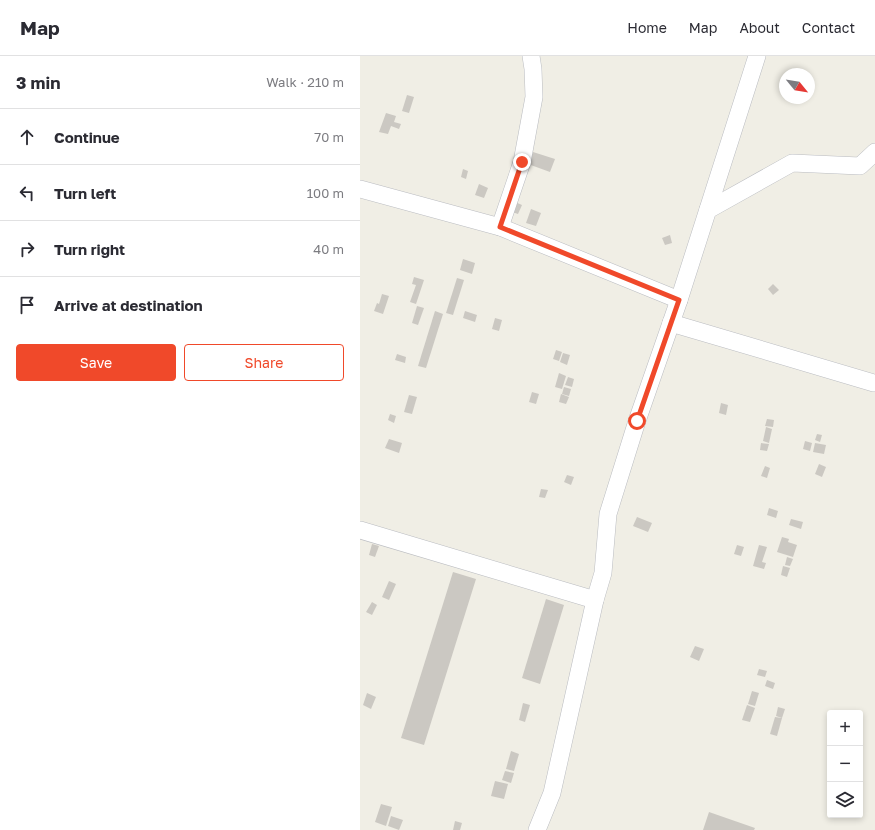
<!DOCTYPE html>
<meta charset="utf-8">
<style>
body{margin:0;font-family:"Golos Text",sans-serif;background:#f7f7f7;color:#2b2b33}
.controls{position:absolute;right:12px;bottom:12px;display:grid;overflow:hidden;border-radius:4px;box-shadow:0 2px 6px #0003}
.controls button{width:36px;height:36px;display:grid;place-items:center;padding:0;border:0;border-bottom:1px solid #e1e1e2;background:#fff;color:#2b2b33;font:20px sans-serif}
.compass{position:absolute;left:419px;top:12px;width:36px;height:36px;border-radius:50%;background:#fff;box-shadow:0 2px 6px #0003;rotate:120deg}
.stop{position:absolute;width:12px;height:12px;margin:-9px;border:3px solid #f0492a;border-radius:50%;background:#fff}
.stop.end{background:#f0492a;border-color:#fff;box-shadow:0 1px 4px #0008}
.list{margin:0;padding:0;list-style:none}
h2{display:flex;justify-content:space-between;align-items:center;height:52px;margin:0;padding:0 16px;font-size:17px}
h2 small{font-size:13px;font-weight:400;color:#7c7c81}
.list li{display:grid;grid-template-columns:26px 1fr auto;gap:12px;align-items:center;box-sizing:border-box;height:56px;padding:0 16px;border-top:1px solid #e1e1e2}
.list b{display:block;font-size:15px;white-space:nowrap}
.list em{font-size:13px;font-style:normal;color:#7c7c81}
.actions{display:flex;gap:8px;padding:12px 16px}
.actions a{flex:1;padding:9px 0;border:1px solid #f0492a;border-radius:4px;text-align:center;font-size:14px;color:#f0492a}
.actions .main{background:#f0492a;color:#fff}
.icon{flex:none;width:22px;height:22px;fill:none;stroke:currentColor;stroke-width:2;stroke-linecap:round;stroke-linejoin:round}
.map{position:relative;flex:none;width:515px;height:774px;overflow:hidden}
header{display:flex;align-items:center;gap:24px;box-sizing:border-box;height:56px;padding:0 20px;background:#fff;border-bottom:1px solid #e1e1e2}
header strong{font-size:19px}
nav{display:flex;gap:22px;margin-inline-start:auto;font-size:14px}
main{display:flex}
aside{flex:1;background:#fff}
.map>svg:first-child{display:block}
.building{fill:#cbc8c2}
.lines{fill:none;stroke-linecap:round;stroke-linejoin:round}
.minor-casing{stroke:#babcc1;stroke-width:18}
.minor{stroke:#fff;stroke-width:17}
.route{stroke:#f0492a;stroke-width:5}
</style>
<header>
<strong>Map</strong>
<nav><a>Home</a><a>Map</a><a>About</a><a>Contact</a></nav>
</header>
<main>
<aside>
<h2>3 min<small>Walk · 210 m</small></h2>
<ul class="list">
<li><svg class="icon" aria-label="ahead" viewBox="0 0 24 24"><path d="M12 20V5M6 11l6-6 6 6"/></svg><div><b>Continue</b></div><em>70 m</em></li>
<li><svg class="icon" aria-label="left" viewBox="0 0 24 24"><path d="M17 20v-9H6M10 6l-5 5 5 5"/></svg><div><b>Turn left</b></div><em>100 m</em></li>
<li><svg class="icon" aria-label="right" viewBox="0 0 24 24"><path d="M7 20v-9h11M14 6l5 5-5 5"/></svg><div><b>Turn right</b></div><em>40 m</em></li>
<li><svg class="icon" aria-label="arrive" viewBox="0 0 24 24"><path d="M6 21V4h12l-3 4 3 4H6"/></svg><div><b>Arrive at destination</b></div></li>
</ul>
<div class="actions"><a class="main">Save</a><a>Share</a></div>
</aside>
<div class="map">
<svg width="515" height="774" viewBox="0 0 515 774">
<rect width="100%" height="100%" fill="#f0eee5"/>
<g class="building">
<path d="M47,39L54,41L49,57L42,55Z"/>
<path d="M26,57L36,60L34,66L41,68L39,73L31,70L28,78L19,76Z"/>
<path d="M173,96L195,103L190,116L168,108Z"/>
<path d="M103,113L108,115L106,123L101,121Z"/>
<path d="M119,128L128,132L124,142L115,139Z"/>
<path d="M155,146L162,149L158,158L152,156Z"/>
<path d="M171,153L181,157L176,170L166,167Z"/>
<path d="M310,179L312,187L305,189L302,182Z"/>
<path d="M103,203L115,207L112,218L100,214Z"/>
<path d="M54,221L64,224L56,248L50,246L56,229L52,228Z"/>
<path d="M97,222L104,224L93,259L86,257Z"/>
<path d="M413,228L419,234L413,239L408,233Z"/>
<path d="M22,238L29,240L23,258L14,255L17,247L19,248Z"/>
<path d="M57,250L64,252L58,269L52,267Z"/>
<path d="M75,255L83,258L66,312L58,310Z"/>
<path d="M105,255L117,259L115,266L103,262Z"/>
<path d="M135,262L142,264L139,275L132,273Z"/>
<path d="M196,294L202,296L199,305L193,303Z"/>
<path d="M203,297L210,299L207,309L200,306Z"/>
<path d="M37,298L46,301L45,307L35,304Z"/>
<path d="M199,317L206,320L202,333L195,331Z"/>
<path d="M208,321L214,323L212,331L205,329Z"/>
<path d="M204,331L211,333L209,340L202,338Z"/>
<path d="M172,336L179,338L176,348L169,346Z"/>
<path d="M201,338L209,341L206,348L199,346Z"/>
<path d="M49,339L57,341L52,358L44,356Z"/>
<path d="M361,347L368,349L366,359L359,357Z"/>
<path d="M30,358L36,360L34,367L28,364Z"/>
<path d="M407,363L414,364L413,371L405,370Z"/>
<path d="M406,371L412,373L409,387L403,385Z"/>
<path d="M457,378L462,379L460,386L455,384Z"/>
<path d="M29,383L42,387L39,397L25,392Z"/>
<path d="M445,385L452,387L450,395L443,393Z"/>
<path d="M401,387L409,388L407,395L400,394Z"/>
<path d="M455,387L466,389L464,398L453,396Z"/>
<path d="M459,408L466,411L462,421L455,418Z"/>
<path d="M405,410L410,412L407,422L401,420Z"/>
<path d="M207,419L214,421L211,429L204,426Z"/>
<path d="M181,433L188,434L185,442L179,441Z"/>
<path d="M409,452L418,455L416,462L407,459Z"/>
<path d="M277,461L292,467L288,476L273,470Z"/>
<path d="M431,463L443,466L441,473L429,469Z"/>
<path d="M422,481L429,483L428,486L437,489L433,501L417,496Z"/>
<path d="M12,488L19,490L15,501L9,499Z"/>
<path d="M377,489L384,491L381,500L374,498Z"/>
<path d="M399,489L407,491L402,506L406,507L404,513L393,510Z"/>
<path d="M427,501L433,503L430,510L425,509Z"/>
<path d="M423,510L430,512L427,521L421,519Z"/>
<path d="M93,516L116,523L64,689L41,682Z"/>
<path d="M29,525L36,528L29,544L22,541Z"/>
<path d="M186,543L204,549L180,628L162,622Z"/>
<path d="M12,546L17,549L12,559L6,556Z"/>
<path d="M335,590L344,593L339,605L330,601Z"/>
<path d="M399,613L407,615L405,621L397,619Z"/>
<path d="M407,624L415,627L413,633L405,630Z"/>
<path d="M392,635L399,637L395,650L388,648Z"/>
<path d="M7,637L16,641L11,653L3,649Z"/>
<path d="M163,647L170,649L165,666L159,664Z"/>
<path d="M387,649L395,652L390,666L382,664Z"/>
<path d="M418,651L425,653L422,662L416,660Z"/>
<path d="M415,661L422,662L417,680L410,678Z"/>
<path d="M151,695L159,698L154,715L146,713Z"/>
<path d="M145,715L154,717L151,727L142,724Z"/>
<path d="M135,725L148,728L144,743L131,740Z"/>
<path d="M21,748L32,751L26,770L15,766Z"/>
<path d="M349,756L395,772L394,774H343Z"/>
<path d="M31,760L43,764L39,774L28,770Z"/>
<path d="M95,765L102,767L100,774H93Z"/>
</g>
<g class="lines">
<g class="minor-casing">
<g id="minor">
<path d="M0,133L140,171L319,244"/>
<path d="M348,154L432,107L500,110L515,96"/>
<path d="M140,171L162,106L174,41L173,13L171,0"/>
<path d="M311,267L514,327"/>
<path d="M0,474L235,544"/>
<path d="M177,774L192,737L235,544L243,517L248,458L277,365L319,244L397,0"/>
</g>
</g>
<use href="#minor" class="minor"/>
</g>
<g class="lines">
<path class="route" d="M162,106L140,171L319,244L277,365"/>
</g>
</svg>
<div class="controls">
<button>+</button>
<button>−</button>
<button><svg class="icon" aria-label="layers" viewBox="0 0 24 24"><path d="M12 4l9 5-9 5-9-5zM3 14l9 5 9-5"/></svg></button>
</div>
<svg class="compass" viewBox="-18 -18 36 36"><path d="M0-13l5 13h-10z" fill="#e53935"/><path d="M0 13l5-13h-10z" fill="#7c7c81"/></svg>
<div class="stop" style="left:277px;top:365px"></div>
<div class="stop end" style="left:162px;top:106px"></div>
</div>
</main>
